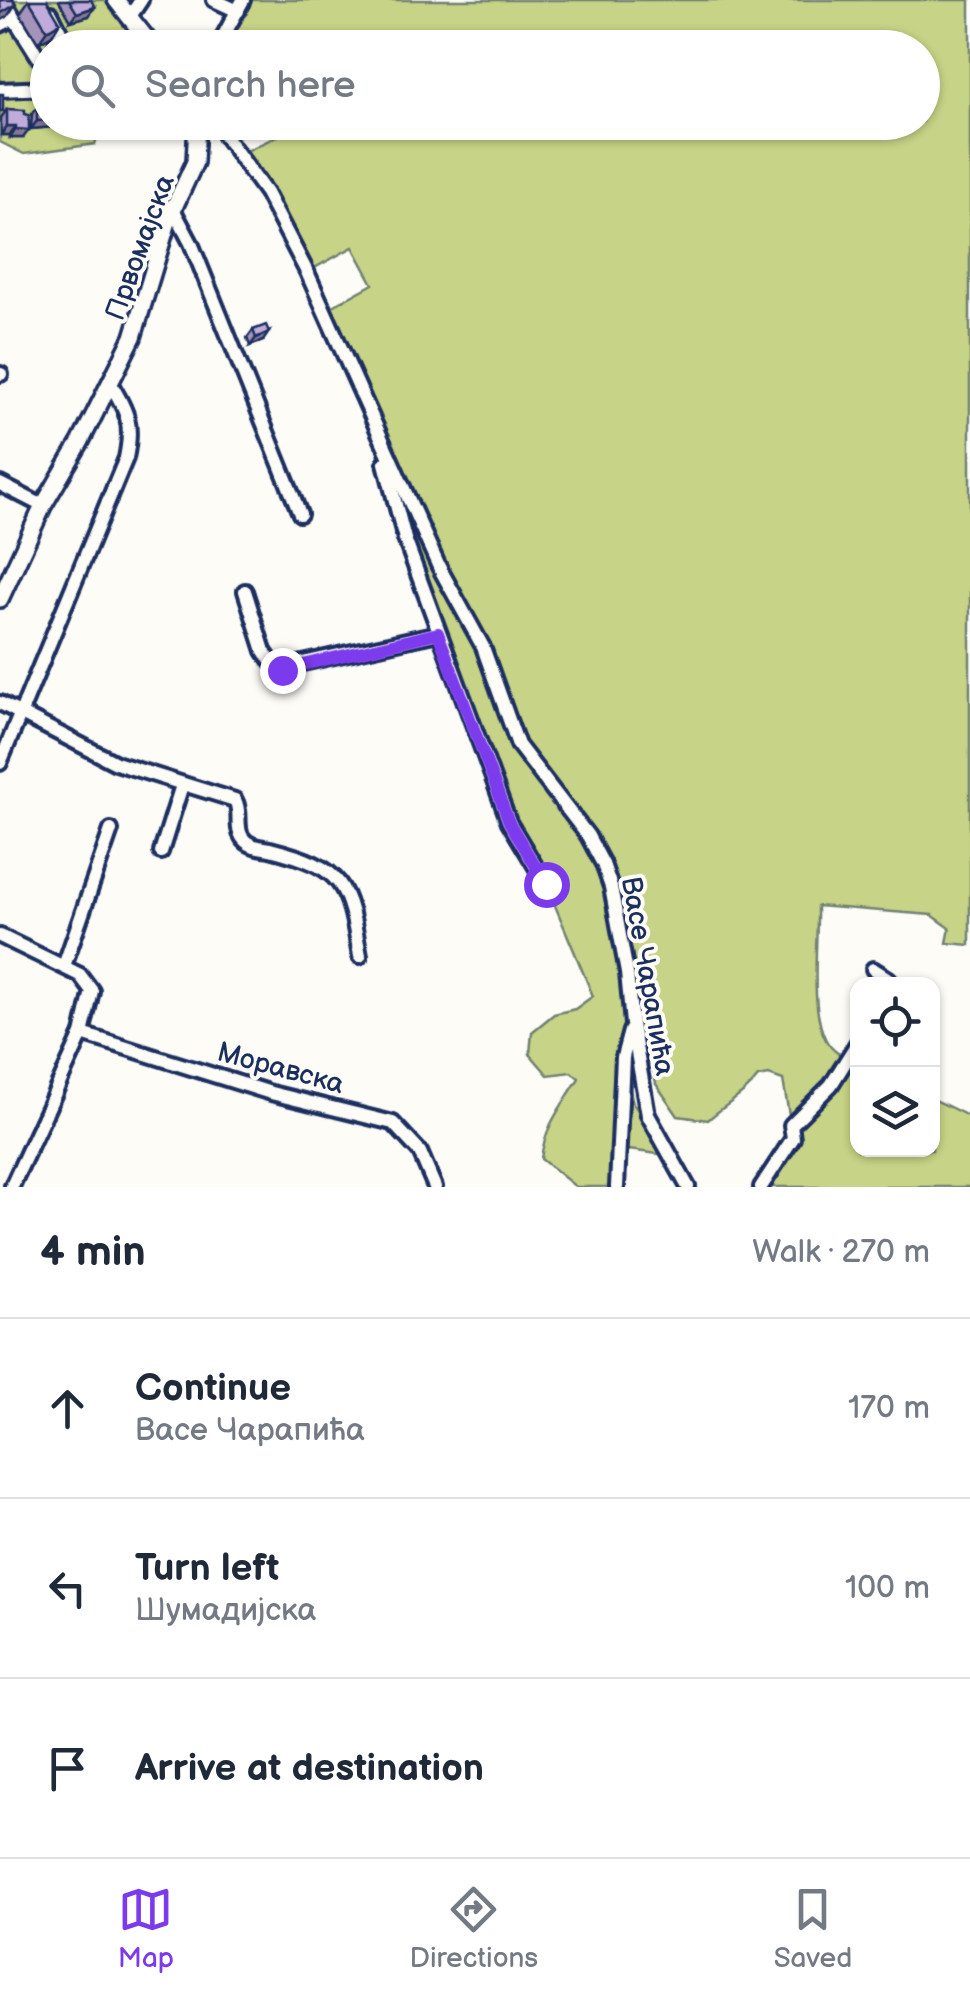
<!DOCTYPE html>
<meta charset="utf-8">
<style>
body{margin:0;font-family:"Balsamiq Sans",sans-serif;background:#f6f6f7;color:#1f2937}
.controls{position:absolute;right:30px;bottom:30px;display:grid;overflow:hidden;border-radius:20px;box-shadow:0 2px 8px #0004}
.controls button{width:90px;height:90px;display:grid;place-items:center;padding:0;border:0;border-bottom:2px solid #e0e1e3;background:#fff;color:#1f2937;font:50px sans-serif}
.stop{position:absolute;width:30px;height:30px;margin:-22px;border:8px solid #7c3aed;border-radius:50%;background:#fff}
.stop.end{background:#7c3aed;border-color:#fff;box-shadow:0 2px 10px #0008}
.list{margin:0;padding:0;list-style:none}
h2{display:flex;justify-content:space-between;align-items:center;height:130px;margin:0;padding:0 40px;font-size:42px}
h2 small{font-size:32px;font-weight:400;color:#747a83}
.list li{display:grid;grid-template-columns:65px 1fr auto;gap:30px;align-items:center;box-sizing:border-box;height:180px;padding:0 40px;border-top:2px solid #e0e1e3}
.list b{display:block;font-size:38px;white-space:nowrap}
.list p{margin:0;font-size:32px;white-space:nowrap;color:#747a83}
.list em{font-size:32px;font-style:normal;color:#747a83}
.icon{flex:none;width:55px;height:55px;fill:none;stroke:currentColor;stroke-width:2;stroke-linecap:round;stroke-linejoin:round}
.map{position:relative;flex:none;width:970px;height:1187px;overflow:hidden}
.search{position:absolute;background:#fff;box-shadow:0 2px 8px #0004;left:30px;right:30px;top:30px;height:110px;display:flex;align-items:center;gap:25px;box-sizing:border-box;padding:0 35px;border-radius:55px;color:#747a83;font-size:38px}
.sheet{height:670px;background:#fff}
nav{display:flex;justify-content:space-around;align-items:center;box-sizing:border-box;height:140px;border-top:2px solid #e0e1e3;background:#fff;font-size:28px;color:#747a83}
nav a{display:grid;justify-items:center;gap:5px}
nav .on{color:#7c3aed}
.map>svg:first-child{display:block}
.green{fill:#c7d386;stroke:#718172;stroke-width:2.5}
.lines{fill:none;stroke-linecap:round;stroke-linejoin:round}
.minor-casing{stroke:#1b2f5e;stroke-width:20}
.major-casing{stroke:#1b2f5e;stroke-width:22}
.minor{stroke:#fdfcf7;stroke-width:12}
.major{stroke:#fdfcf7;stroke-width:15}
.wall{fill:#a693bb;stroke:#1b2f5e;stroke-width:2.5}
.shaded-wall{fill:#877899;stroke:#1b2f5e;stroke-width:2.5}
.building{fill:#c1abda;stroke:#1b2f5e;stroke-width:2.5}
.route{stroke:#7c3aed;stroke-width:12}
.labels{text-anchor:middle;stroke-width:8;stroke-linejoin:round;paint-order:stroke}
.street-label{font-size:28px;fill:#1b2f5e;stroke:#fdfcf7}
</style>
<div class="map">
<svg width="970" height="1187" viewBox="0 0 970 1187">
<rect width="100%" height="100%" fill="#fdfcf7"/>
<filter id="ink" filterUnits="userSpaceOnUse"><feTurbulence type="fractalNoise" baseFrequency=".01" numOctaves="2"/><feDisplacementMap in="SourceGraphic" scale="20" xChannelSelector="R" yChannelSelector="G"/><feConvolveMatrix kernelMatrix="1 2 1 2 8 2 1 2 1" color-interpolation-filters="sRGB"/></filter>
<g filter="url(#ink)">
<g class="green">
<path d="M0,0H116L138,28L124,47L48,48V122L102,123L95,144L24,154L0,142Z"/>
<path d="M243,0H970V945L947,943L950,928L932,915L817,906C818,943 809,1009 826,1040C833,1053 846,1058 857,1064L858,1150H932L933,1099L970,1117V1187H761L793,1138L783,1080L769,1075L758,1077C745,1095 724,1105 708,1120L678,1116L656,1084L650,1044L632,1025L623,1057L633,1103L664,1150L658,1154L621,1149L617,1187H576L541,1159C545,1124 562,1106 579,1078L571,1072L548,1075L530,1054L532,1032L554,1014L575,1009L593,996L546,884L509,822L438,633L376,427L324,311L373,284L353,247L307,272L238,155L292,129L290,122H922V48H217Z"/>
</g>
<g class="lines">
<g class="minor-casing">
<g id="minor">
<path d="M214,0L238,11"/>
<path d="M51,13L60,31L55,48"/>
<path d="M14,18L48,72"/>
<path d="M129,18L141,0"/>
<path d="M0,25L14,18L4,0"/>
<path d="M217,48L243,0"/>
<path d="M0,90L48,88"/>
<path d="M215,122L266,193L307,272L439,567L483,647L518,745L588,836L603,864L611,887L627,973L632,1024L648,1115L688,1187"/>
<path d="M173,209L191,243L300,514"/>
<path d="M0,374H1"/>
<path d="M385,463L405,539L509,822L546,884"/>
<path d="M0,484L43,506"/>
<path d="M245,591L264,651L276,669L438,633"/>
<path d="M0,703L116,763L235,800C242,812 235,826 242,837C248,847 260,847 270,849C345,868 348,884 360,956"/>
<path d="M0,763L126,458C133,425 128,412 110,383"/>
<path d="M161,852L182,785"/>
<path d="M0,936L80,975L92,991L82,1034L12,1186"/>
<path d="M64,966L111,830"/>
<path d="M873,969L889,979L886,984"/>
<path d="M82,1034L271,1093L393,1123L420,1152L435,1187"/>
<path d="M617,1187L623,1057L630,1031"/>
<path d="M761,1187L793,1138L791,1125L831,1085L858,1042"/>
</g>
</g>
<g class="major-casing">
<g id="major">
<path d="M116,0L154,48"/>
<path d="M0,599L43,506L81,441L133,337L169,218L195,162L197,122"/>
</g>
</g>
<use href="#minor" class="minor"/>
<use href="#major" class="major"/>
</g>
<g class="wall">
<path d="M29,0L60,22L52,35L38,43L20,13Z"/>
<path d="M60,0H91L89,16L71,21L59,1Z"/>
<path d="M42,101L54,127L31,129L32,114Z"/>
<path d="M7,109L23,138H10V135H1V118Z"/>
<path d="M253,330L263,341L250,346L247,338Z"/>
</g>
<g class="shaded-wall">
<path d="M15,5L7,17L0,21L1,13Z"/>
<path d="M95,7L89,16L71,21L77,13Z"/>
<path d="M60,22L52,35L38,43L47,30Z"/>
<path d="M48,120V122H57L54,127L31,129L37,121Z"/>
<path d="M7,126H16L10,135H1Z"/>
<path d="M16,129L29,130L23,138H10Z"/>
<path d="M269,332L263,341L250,346L256,338Z"/>
</g>
<g class="building">
<path d="M0,0H13L15,5L1,13Z"/>
<path d="M29,0H47L60,22L47,30Z"/>
<path d="M69,0H91L95,7L77,13Z"/>
<path d="M73,40H91V48H68V45H73Z"/>
<rect x="0" y="94" width="3" height="17"/>
<path d="M42,101H48V120L37,121V106H42Z"/>
<path d="M7,109L25,110V114L29,115V130L16,129V126H7Z"/>
<path d="M266,325L269,332L256,338L253,330Z"/>
</g>
</g>
<g class="lines" filter="url(#ink)">
<path class="route" d="M282,670L438,633L509,822L546,884"/>
</g>
<g class="labels">
<g class="street-label">
<text transform="translate(139 247) rotate(-70)" y="10">Првомајска</text>
<text transform="translate(649 976) rotate(80)" y="10">Васе Чарапића</text>
<text transform="translate(281 1067) rotate(15)" y="10">Моравска</text>
</g>
</g>
</svg>
<div class="controls">
<button><svg class="icon" aria-label="locate" viewBox="0 0 24 24"><circle cx="12" cy="12" r="6"/><path d="M12 2v4M12 18v4M2 12h4M18 12h4"/></svg></button>
<button><svg class="icon" aria-label="layers" viewBox="0 0 24 24"><path d="M12 4l9 5-9 5-9-5zM3 14l9 5 9-5"/></svg></button>
</div>
<div class="stop" style="left:546px;top:884px"></div>
<div class="stop end" style="left:282px;top:670px"></div>
<div class="search"><svg class="icon" aria-label="search" viewBox="0 0 24 24"><circle cx="10" cy="10" r="6"/><path d="M15 15l6 6"/></svg>Search here</div>
</div>
<section class="sheet">
<h2>4 min<small>Walk · 270 m</small></h2>
<ul class="list">
<li><svg class="icon" aria-label="ahead" viewBox="0 0 24 24"><path d="M12 20V5M6 11l6-6 6 6"/></svg><div><b>Continue</b><p>Васе Чарапића</p></div><em>170 m</em></li>
<li><svg class="icon" aria-label="left" viewBox="0 0 24 24"><path d="M17 20v-9H6M10 6l-5 5 5 5"/></svg><div><b>Turn left</b><p>Шумадијска</p></div><em>100 m</em></li>
<li><svg class="icon" aria-label="arrive" viewBox="0 0 24 24"><path d="M6 21V4h12l-3 4 3 4H6"/></svg><div><b>Arrive at destination</b></div></li>
</ul>
</section>
<nav>
<a class="on"><svg class="icon" aria-label="map" viewBox="0 0 24 24"><path d="M3 6l6-2 6 2 6-2v14l-6 2-6-2-6 2zM9 4v14M15 6v14"/></svg>Map</a>
<a><svg class="icon" aria-label="directions" viewBox="0 0 24 24"><path d="M12 3l9 9-9 9-9-9zM9 14v-3h6M13 9l2 2-2 2"/></svg>Directions</a>
<a><svg class="icon" aria-label="saved" viewBox="0 0 24 24"><path d="M7 4h10v16l-5-4-5 4z"/></svg>Saved</a>
</nav>
